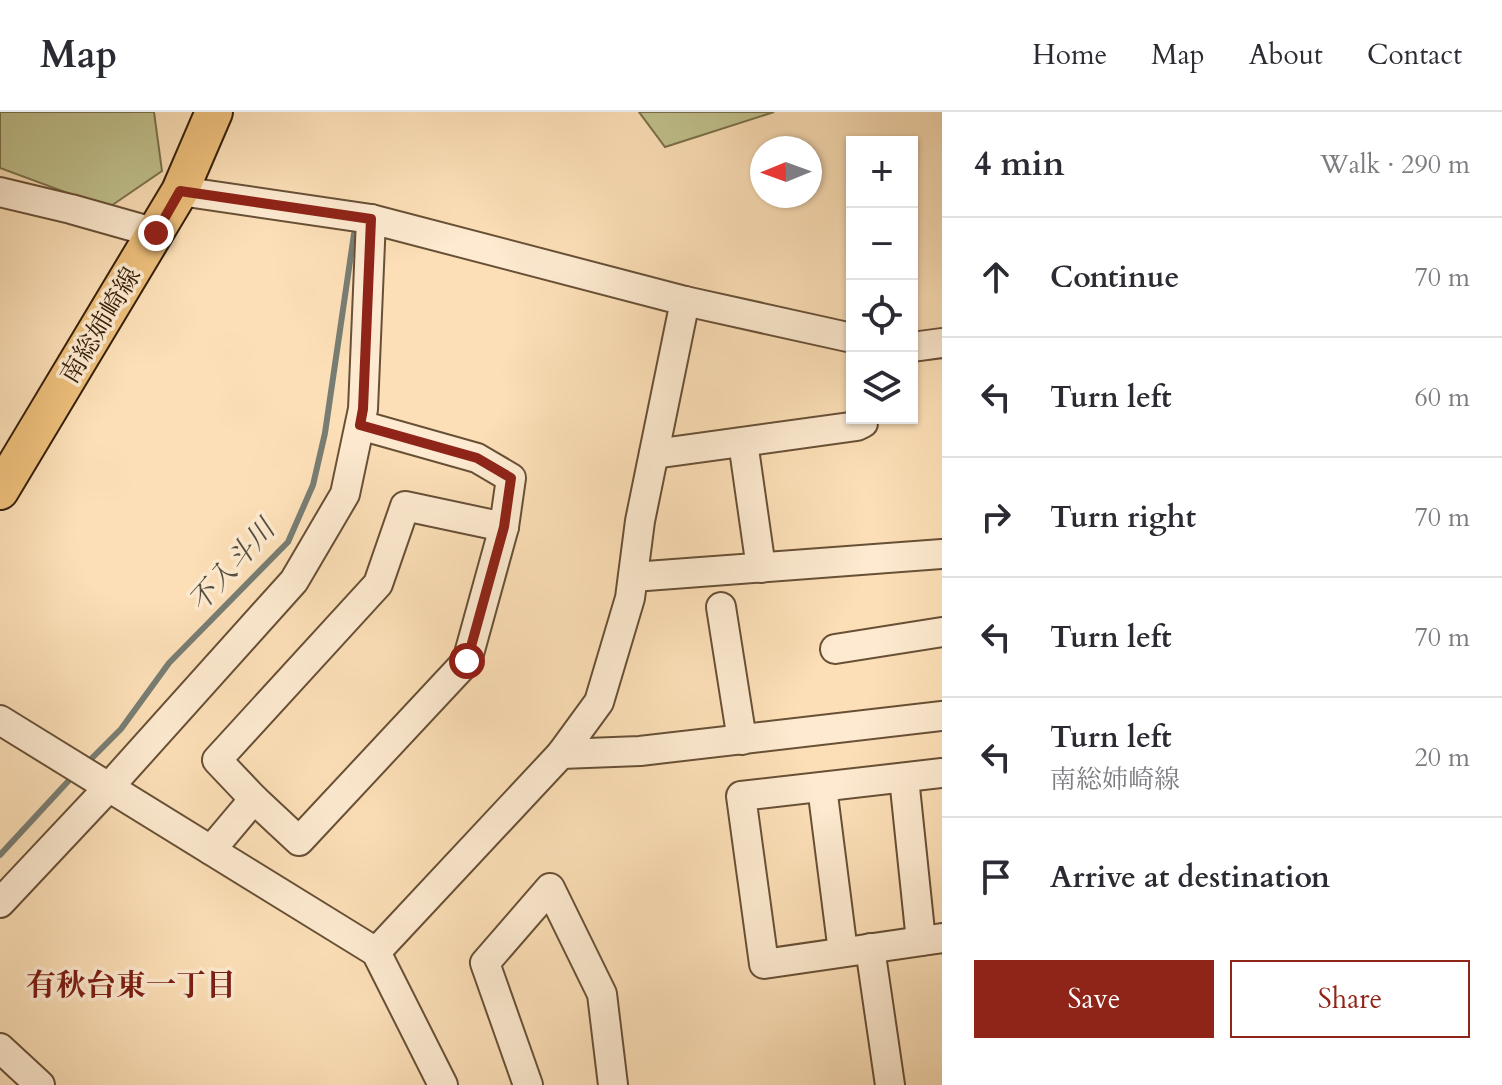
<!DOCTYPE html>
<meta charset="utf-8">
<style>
body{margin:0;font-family:Cardo,"Noto Serif JP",serif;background:#f2f2f3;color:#2b2b33}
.controls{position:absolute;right:24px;top:24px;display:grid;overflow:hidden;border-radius:0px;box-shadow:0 2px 6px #0004}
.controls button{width:72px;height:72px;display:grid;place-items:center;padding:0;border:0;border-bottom:2px solid #e1e1e2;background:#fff;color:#2b2b33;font:40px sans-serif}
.compass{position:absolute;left:750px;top:24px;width:72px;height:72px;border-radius:50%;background:#fff;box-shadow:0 2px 6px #0004;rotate:269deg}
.stop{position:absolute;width:24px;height:24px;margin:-18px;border:6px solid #8f2418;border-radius:50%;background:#fff}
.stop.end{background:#8f2418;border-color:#fff;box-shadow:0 2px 8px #0008}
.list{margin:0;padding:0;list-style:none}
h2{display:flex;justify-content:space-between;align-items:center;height:104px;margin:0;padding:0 32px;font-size:34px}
h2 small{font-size:26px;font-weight:400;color:#7c7c81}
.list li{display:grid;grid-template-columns:52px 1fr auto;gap:24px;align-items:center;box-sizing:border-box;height:120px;padding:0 32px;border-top:2px solid #e1e1e2}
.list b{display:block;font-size:30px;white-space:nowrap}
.list p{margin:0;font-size:26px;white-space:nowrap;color:#7c7c81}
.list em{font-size:26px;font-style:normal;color:#7c7c81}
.actions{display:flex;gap:16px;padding:24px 32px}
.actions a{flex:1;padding:18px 0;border:2px solid #8f2418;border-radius:0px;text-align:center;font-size:28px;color:#8f2418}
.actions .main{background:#8f2418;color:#fff}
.icon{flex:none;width:44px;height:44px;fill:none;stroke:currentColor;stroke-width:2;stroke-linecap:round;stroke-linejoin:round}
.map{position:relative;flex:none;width:942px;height:973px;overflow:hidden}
header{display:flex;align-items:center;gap:48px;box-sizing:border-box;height:112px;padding:0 40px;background:#fff;border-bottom:2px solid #e1e1e2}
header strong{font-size:38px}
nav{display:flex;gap:44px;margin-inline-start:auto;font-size:28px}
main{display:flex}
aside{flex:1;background:#fff}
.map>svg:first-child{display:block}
.green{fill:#c0c18d;stroke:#7b714c;stroke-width:2}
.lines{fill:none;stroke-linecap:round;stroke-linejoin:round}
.stream{stroke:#787d73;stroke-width:6}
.minor-casing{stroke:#685036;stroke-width:32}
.major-casing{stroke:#36210b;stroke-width:40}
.minor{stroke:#fdead0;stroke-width:28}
.major{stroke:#eec07c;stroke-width:36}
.route{stroke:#8f2418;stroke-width:10}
.labels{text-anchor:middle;stroke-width:7;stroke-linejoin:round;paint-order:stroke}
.street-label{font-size:26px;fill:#36210b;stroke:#fdead0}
.water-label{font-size:28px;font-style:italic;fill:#574f3f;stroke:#fdead0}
.quarter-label{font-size:30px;font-weight:bold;fill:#7a1f14;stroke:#fdead0}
</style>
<header>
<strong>Map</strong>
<nav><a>Home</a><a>Map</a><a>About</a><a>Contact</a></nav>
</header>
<main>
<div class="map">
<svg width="942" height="973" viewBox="0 0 942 973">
<rect width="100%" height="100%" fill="#fcdfb7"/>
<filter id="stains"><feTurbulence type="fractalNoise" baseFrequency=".0025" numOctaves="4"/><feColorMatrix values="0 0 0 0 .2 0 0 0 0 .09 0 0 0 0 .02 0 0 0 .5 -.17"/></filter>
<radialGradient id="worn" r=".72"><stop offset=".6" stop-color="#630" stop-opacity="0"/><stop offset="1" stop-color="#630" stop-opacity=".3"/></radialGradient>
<g class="green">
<path d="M0,0H154L162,59L108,96L0,56Z"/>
<path d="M639,0H774L665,35Z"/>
</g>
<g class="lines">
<g class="stream">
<path d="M87,651L121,617L169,551L288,430L313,373L325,321L354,122"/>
<path d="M0,743L73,664"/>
</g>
<g class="minor-casing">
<g id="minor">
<path d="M180,79L371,107L685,189L852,226"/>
<path d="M0,80L71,97L156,121"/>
<path d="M912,235L942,231"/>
<path d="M743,330L761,456"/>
<path d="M654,342L857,314L863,311V306"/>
<path d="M633,465L942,442"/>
<path d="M721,495L742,628"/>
<path d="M835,537L942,520"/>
<path d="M0,608L376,840L443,973"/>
<path d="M561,642L640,639L942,604"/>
<path d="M942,661L741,684L764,852L942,826"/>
<path d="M904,666L921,829"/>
<path d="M822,675L843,840"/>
<path d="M254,687L299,729L467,549L504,415L511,366L477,346L360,313"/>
<path d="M211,738L254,687L217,648L378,472L405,394L504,415"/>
<path d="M0,791L109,675L294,469L345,382L363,297L371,107"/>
<path d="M870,836L890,973"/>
<path d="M376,840L561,642L599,590L630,486L640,409L685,189"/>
<path d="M0,936L40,973"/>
<path d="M528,973L485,851L550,776L602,882L613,973"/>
</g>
</g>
<g class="major-casing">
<path id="major" d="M0,379L180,79L214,0"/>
</g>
<use href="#minor" class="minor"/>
<use href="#major" class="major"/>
</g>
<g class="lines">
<path class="route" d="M156,121L180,79L371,107L363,297L360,313L477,346L511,366L504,415L467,549"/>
</g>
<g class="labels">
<g class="street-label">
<text transform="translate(100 213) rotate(-59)" y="9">南総姉崎線</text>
</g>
<g class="water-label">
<text transform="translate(231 453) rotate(-48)" y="10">不入斗川</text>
</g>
<g class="quarter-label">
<text x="131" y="883">有秋台東一丁目</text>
</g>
</g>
<rect width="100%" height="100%" filter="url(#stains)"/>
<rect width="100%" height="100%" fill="url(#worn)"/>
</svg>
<div class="controls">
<button>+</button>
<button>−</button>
<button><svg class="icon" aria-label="locate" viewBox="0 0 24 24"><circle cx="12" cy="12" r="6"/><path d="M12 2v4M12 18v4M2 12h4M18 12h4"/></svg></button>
<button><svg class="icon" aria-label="layers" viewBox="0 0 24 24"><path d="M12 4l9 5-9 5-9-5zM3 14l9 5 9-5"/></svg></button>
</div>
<svg class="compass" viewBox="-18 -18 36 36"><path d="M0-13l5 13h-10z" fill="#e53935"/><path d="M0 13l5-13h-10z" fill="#7c7c81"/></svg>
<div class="stop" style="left:467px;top:549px"></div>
<div class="stop end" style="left:156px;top:121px"></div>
</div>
<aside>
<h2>4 min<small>Walk · 290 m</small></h2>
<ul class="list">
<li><svg class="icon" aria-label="ahead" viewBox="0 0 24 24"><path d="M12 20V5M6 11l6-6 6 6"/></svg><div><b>Continue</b></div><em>70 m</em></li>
<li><svg class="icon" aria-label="left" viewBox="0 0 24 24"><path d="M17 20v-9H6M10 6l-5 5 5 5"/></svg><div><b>Turn left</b></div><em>60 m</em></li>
<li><svg class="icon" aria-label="right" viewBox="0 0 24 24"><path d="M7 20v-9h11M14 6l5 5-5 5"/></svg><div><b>Turn right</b></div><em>70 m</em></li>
<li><svg class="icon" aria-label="left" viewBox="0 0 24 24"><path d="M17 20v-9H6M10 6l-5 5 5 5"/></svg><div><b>Turn left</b></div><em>70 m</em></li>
<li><svg class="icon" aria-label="left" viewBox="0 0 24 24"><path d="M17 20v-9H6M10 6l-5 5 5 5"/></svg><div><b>Turn left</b><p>南総姉崎線</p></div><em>20 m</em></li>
<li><svg class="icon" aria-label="arrive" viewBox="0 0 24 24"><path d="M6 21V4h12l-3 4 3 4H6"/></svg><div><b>Arrive at destination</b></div></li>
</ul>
<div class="actions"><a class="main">Save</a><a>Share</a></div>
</aside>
</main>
